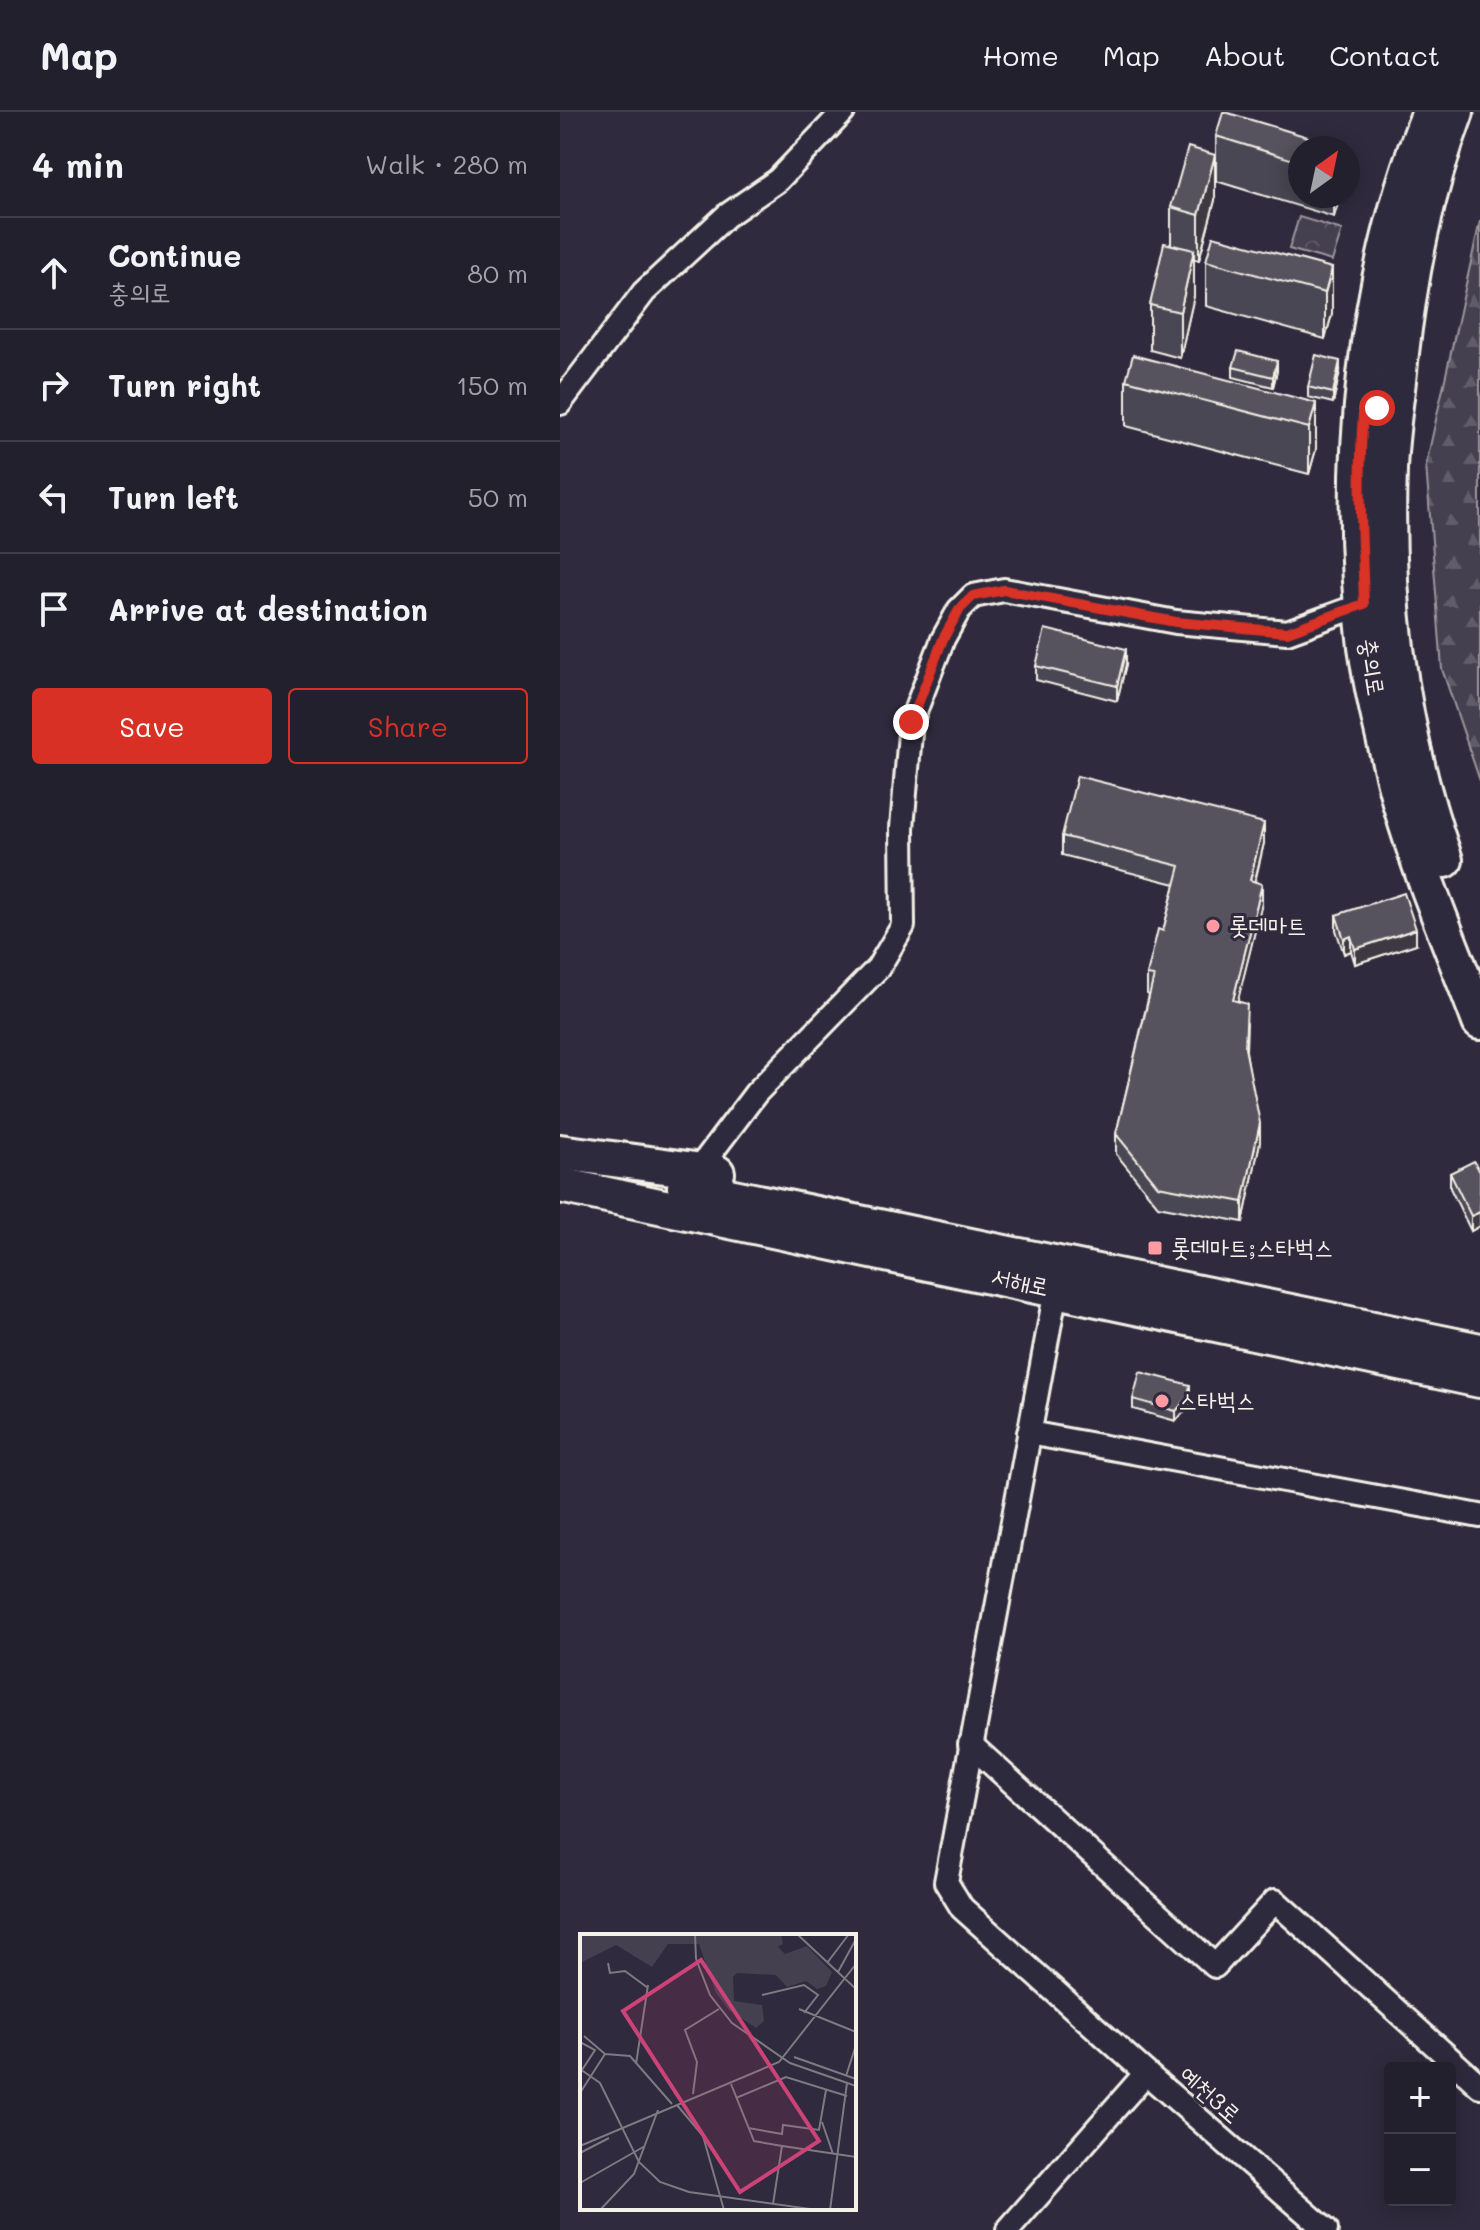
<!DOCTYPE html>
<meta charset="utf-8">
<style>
body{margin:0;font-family:Mali,"Poor Story",sans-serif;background:#2f2d3a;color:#f1f3f6}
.controls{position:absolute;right:24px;bottom:24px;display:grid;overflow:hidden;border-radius:8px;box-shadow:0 4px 20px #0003}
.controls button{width:72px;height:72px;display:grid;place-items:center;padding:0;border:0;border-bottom:2px solid #403e4a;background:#23202e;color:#f1f3f6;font:40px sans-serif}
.compass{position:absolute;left:728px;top:24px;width:72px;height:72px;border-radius:50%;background:#23202e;box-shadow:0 4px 20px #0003;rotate:33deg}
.stop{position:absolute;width:24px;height:24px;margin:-18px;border:6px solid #d93025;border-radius:50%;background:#fff}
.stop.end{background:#d93025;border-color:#fff;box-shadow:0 2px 8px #0008}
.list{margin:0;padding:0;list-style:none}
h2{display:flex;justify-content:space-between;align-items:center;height:104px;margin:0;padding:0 32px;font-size:34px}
h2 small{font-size:26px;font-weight:400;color:#a3a3aa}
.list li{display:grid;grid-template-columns:52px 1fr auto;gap:24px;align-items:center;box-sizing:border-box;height:112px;padding:0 32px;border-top:2px solid #403e4a}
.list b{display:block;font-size:30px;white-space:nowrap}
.list p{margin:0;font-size:26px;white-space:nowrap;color:#a3a3aa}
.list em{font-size:26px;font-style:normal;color:#a3a3aa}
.actions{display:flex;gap:16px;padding:24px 32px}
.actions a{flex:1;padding:18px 0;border:2px solid #d93025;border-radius:8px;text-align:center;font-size:28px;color:#d93025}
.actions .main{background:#d93025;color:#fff}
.icon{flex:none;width:44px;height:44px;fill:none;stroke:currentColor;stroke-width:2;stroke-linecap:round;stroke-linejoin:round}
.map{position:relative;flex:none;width:920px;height:2118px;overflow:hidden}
header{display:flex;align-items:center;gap:48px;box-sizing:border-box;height:112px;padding:0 40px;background:#23202e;border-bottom:2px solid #403e4a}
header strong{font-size:38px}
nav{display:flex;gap:44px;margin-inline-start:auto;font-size:28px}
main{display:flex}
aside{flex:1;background:#23202e}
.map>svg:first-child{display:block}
.forest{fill:url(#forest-firs);stroke:#9c989c;stroke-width:2}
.park{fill:url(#park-crowns);stroke:#9c989c;stroke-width:2}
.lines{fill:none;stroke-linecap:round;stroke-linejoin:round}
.minor-casing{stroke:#f4f1e8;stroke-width:28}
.primary-casing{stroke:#f4f1e8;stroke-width:40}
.minor{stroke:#2f2a3d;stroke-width:22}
.primary{stroke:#2f2a3d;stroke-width:34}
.wall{fill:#4a4752;stroke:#f4f1e8;stroke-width:2}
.shaded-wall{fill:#3c3942;stroke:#f4f1e8;stroke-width:2}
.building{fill:#56525f;stroke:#f4f1e8;stroke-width:2}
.route{stroke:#d93025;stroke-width:10}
.poi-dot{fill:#ff9aa2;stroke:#2f2a3d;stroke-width:3}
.labels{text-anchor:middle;stroke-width:6;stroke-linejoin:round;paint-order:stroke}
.street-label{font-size:24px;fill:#f4f1e8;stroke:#2f2a3d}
.poi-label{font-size:24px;fill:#f4f1e8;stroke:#2f2a3d;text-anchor:start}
.inset-road{fill:none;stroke:#7e7a81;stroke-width:2}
.view{fill:#cc4377;fill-opacity:0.15;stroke:#cc4377;stroke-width:4}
.inset-edge{fill:none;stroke:#f4f1e8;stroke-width:4}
</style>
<header>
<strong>Map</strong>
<nav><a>Home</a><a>Map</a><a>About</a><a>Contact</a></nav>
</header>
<main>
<aside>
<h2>4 min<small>Walk · 280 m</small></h2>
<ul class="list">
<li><svg class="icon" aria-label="ahead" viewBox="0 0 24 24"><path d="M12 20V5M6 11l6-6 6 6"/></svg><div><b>Continue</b><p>충의로</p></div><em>80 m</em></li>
<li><svg class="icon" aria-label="right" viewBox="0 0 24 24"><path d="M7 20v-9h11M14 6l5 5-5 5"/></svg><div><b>Turn right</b></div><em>150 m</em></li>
<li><svg class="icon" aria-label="left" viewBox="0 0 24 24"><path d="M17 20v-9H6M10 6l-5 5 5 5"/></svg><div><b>Turn left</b></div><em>50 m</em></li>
<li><svg class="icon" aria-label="arrive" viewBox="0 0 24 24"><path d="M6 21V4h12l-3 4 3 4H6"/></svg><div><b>Arrive at destination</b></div></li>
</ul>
<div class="actions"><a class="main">Save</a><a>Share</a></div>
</aside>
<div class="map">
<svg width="920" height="2118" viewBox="0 0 920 2118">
<defs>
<pattern id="forest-firs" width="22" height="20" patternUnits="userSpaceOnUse" patternTransform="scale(2)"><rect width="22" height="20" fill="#454050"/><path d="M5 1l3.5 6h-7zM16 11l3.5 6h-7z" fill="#605c69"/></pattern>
<pattern id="park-crowns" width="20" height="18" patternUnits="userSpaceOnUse" patternTransform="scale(2)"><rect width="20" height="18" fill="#454050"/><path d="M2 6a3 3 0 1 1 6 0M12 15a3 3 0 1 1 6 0" fill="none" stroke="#605c69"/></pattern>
</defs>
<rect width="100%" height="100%" fill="#2f2a3d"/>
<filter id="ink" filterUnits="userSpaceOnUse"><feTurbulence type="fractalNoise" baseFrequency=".0125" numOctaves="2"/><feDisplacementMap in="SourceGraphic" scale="16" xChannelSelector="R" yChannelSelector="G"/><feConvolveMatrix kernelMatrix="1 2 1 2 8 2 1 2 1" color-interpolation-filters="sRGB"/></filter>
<g filter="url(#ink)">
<path class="forest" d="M920,109V669L882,557L866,353Z"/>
<path class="park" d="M739,105L782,118L772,149L729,137Z"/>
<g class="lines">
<g class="minor-casing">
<g id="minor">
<path d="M0,291L84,180L166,104L218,68L283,0"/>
<path d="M138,1058L196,981L318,856L343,814L342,716L351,610L383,527L399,498L413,484L444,478L616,510L727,520L804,492"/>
<path d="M496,1178L386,1770L402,1796L586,1961"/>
<path d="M469,1321L920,1404"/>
<path d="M410,1632L655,1854L715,1789L920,1974"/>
<path d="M448,2118L586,1961L766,2118"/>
</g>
</g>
<g class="primary-casing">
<g id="primary">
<path d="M870,0C803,164 785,359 806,535C812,580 824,626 835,671C855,752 891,831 920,910"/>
<path d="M885,748C841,622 824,490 829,358C830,321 837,285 840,249C850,162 865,82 896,0"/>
<path d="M0,1040L157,1061"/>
<path d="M0,1073L920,1268"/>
<path d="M125,1075L920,1239"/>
</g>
</g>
<use href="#minor" class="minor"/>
<use href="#primary" class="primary"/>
</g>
<g class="wall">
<path d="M656,24L740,36V84H780L774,105L656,69Z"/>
<path d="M655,88L639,148L634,147V184L620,246L590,238V193L611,133V95Z"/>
<path d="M646,149L772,156V202L765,227L646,194Z"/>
<path d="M673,255L717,259L713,275L673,265Z"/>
<path d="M780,259L773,291L748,285V275Z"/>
<path d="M566,268L756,291V337L749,362L566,314Z"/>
<path d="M566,552L557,589L476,568V554Z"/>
<path d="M502,724L704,731L695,770L702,791L677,890L687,911L686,939L700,1030L683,1110L598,1094L556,1042V1022L589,883L587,882V863L603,819L615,772L502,743Z"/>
<path d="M776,803L856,832L795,852L791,839L784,842L776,818Z"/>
<path d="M919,1060L920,1114L911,1119L890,1076V1061Z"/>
<path d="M630,1283L628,1295L616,1309L573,1297V1287Z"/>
</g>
<g class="shaded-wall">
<path d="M655,43V88L639,148V103Z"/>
<path d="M774,84H780L774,105Z"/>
<path d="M634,138V184L620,246V200Z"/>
<path d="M772,156V202L765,227V181Z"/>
<path d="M717,249V259L713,275V265Z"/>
<path d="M780,249V259L773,291V281Z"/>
<path d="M756,291V337L749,362V316Z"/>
<path d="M566,537V552L557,589V574Z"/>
<path d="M704,711V731L690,788V768Z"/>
<path d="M702,772V791L673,908V888Z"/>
<path d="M856,817V832L795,852V837Z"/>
<path d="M791,824V839L784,842V827Z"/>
<path d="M700,1011V1030L683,1110V1090Z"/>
<path d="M920,1100V1114L911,1119V1104Z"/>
<path d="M630,1273V1283L628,1295L616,1309V1299Z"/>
</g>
<g class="building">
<path d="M663,0H665L781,35L740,36V50L656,24Z"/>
<path d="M628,35L655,43L639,103L611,95Z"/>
<path d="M653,124L772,156L765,181L646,149Z"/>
<path d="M604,131L634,138L620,200L590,193Z"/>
<path d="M678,239L717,249L713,265L673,255Z"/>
<path d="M573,243L756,291L749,316L566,268Z"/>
<path d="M756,243L780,249L773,281L748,275Z"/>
<path d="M485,517L566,537L557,574L476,554Z"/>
<path d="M517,664L704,711L690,768L702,772L673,888L687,892L685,936L700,1011L683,1090L598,1074L556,1022L594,864L587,863L598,817L603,819L620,754L502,724Z"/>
<path d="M844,781L856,817L795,837L791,824L784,827L776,803Z"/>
<path d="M914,1049L920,1060V1100L911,1104L890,1061Z"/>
<path d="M580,1260L630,1273L628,1285L616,1299L573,1287Z"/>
</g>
</g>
<g class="lines" filter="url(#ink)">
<path class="route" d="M351,610L383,527L399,498L413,484L444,478L616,510L727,520L804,492C802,428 798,366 803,302L817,296"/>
</g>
<g class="poi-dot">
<circle cx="653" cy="814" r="8"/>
<rect x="587" y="1128" width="16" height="16" rx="4"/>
<circle cx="602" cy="1289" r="8"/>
</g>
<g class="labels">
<g class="street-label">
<text transform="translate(812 555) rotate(81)" y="8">충의로</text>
<text transform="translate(460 1170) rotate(12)" y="8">서해로</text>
<text transform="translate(650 1983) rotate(41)" y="8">예천3로</text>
</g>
<g class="poi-label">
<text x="669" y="822">롯데마트</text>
<text x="611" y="1144">롯데마트;스타벅스</text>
<text x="618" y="1297">스타벅스</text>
</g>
</g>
<g transform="translate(20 1822)">
<rect width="276" height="276" fill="#2f2a3d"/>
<path d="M0,0H201L203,10L198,13L205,20L227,12L252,38L246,52L237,55L226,47L207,53L196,41L157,39L153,43L154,67L182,71L184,87L176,94L149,76L136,59L119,10H88L72,33L36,11L0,29Z" fill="#454050"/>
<path class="inset-road" d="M115,0L116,25M217,0L276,55M243,0L276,1M116,25L130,61L152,89L210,129L276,152M28,29L30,39L45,37L68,54M247,29L269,0M258,38L276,5M182,61L224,51L238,61L224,79M219,75L276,98M4,102L25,120M0,108L15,116L0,139M25,120L50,122L92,170M214,123L276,145M56,130L68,51M0,135L20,149L59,228L80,248L109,258L237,276M266,142L276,111M151,150L174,207L202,212M0,159L25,120M113,160L117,128L105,96L139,75M156,164L206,143L267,162M97,171L123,202L144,276M242,188L253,220M168,194L202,200L203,191L239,196L246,156M0,212L199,128L276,30M0,219L29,204M0,249L65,212M193,270L202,212L276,223M20,276L54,240L78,176M250,276L267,149"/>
<path class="view" d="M121,26L239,207L160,258L43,77Z"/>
<rect width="276" height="276" class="inset-edge"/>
</g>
</svg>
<div class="controls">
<button>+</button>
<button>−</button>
</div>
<svg class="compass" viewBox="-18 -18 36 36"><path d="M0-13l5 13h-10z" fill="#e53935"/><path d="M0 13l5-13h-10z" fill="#a3a3aa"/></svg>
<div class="stop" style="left:817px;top:296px"></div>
<div class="stop end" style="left:351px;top:610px"></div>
</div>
</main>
